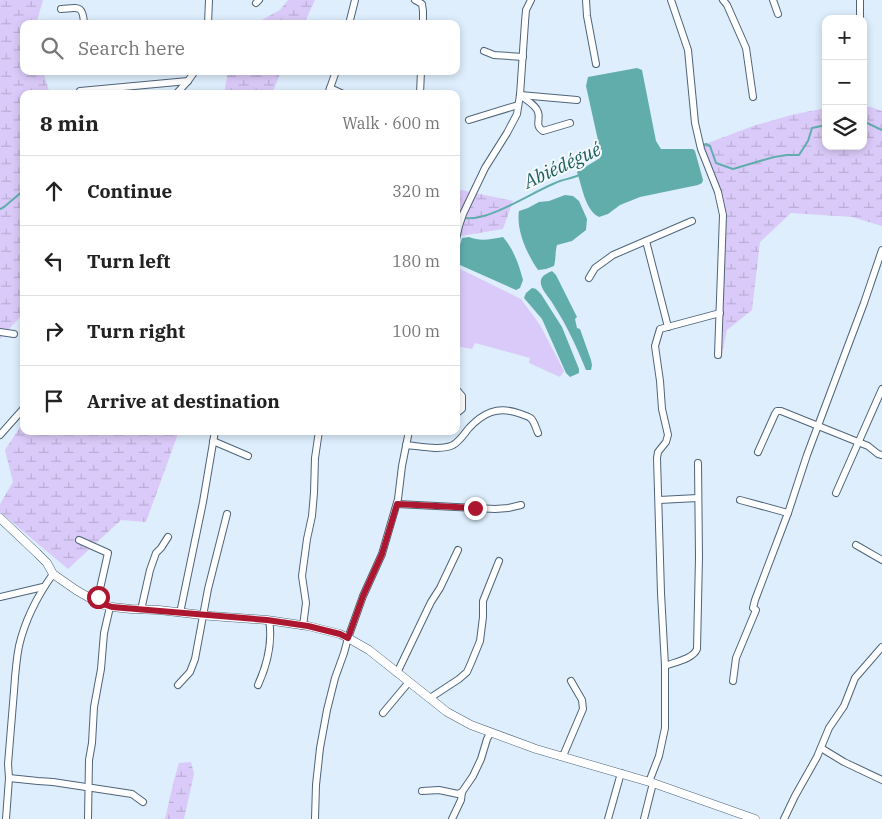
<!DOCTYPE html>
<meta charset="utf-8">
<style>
body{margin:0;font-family:"IBM Plex Serif",serif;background:#f2f2f2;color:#222}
.controls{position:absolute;right:15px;top:15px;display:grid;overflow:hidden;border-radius:10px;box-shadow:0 2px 8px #0003}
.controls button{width:45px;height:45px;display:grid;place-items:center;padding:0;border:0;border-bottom:1px solid #e0e0e0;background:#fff;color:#222;font:25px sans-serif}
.stop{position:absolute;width:15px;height:15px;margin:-11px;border:4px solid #ac162f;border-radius:50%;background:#fff}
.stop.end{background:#ac162f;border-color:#fff;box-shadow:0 1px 5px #0008}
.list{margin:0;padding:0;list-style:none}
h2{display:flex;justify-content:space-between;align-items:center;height:65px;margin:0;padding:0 20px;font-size:21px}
h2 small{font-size:16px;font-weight:400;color:#767676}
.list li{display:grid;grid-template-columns:32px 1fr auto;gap:15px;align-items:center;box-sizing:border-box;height:70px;padding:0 20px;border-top:1px solid #e0e0e0}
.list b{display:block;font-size:19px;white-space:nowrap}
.list em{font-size:16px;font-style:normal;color:#767676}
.icon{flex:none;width:28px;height:28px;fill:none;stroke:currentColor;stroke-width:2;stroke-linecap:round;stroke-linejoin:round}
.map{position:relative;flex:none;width:882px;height:819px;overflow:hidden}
.search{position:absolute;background:#fff;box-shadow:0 2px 8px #0003;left:20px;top:20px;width:440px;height:55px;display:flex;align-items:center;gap:12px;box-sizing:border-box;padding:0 18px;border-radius:10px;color:#767676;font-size:19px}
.panel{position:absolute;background:#fff;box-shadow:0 2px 8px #0003;left:20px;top:90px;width:440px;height:345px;border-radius:10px}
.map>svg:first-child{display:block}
.green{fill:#dacaf9}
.wetland{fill:url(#wetland-marsh)}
.water{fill:#61adac}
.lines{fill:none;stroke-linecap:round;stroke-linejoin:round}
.stream{stroke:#61adac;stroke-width:2}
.minor-casing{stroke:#4e6479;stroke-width:8}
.tertiary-casing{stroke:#4e6479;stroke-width:9}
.minor{stroke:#fff;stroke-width:6}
.tertiary{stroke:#fff;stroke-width:8}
.route{stroke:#ac162f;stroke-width:6}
.labels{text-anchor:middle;stroke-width:4;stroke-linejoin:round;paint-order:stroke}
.water-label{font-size:19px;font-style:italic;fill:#1e5e5d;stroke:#f4f9fe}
</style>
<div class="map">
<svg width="882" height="819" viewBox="0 0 882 819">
<defs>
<pattern id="wetland-marsh" width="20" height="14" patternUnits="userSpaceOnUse" patternTransform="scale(1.25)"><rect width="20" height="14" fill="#dacaf9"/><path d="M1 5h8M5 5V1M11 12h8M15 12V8" fill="none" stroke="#baadd5"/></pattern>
</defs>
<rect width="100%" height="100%" fill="#deeefc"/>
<path class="green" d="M456,267L521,299L540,325L564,371L560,377L529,363L530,358L475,343L472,349L456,346Z"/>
<g class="wetland">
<path d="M0,0H43L36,24H24V71H43L50,94H24V319L21,316L0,339Z"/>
<path d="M288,0H315L304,24H254L280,10Z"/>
<path d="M228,71H281L272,94H224Z"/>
<path d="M863,106L871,107L882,111V226L852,217L791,213L760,242L752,310L727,330L722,354L718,353L723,215L700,146L753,126L791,115L826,108V146H863Z"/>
<path d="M456,189L513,201L503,229L461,236L458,245L456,261Z"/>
<path d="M24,421V431H179L146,522L121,520L68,569L0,512V504L13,482L5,450Z"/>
<path d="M191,762L194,774L184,819H165L174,780L179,763Z"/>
</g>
<g class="water">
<path d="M637,68L642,70L656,141L661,149H693L695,151L703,180L702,183L698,185L640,197L620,205L608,214L599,217C585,210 582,186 577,172L600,158L601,154L586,86L588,77Z"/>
<path d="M565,195L573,196L579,201L587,219L586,230L572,241L557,245C555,252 556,259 554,266L546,269L538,270C527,254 516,230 519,211L528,208L539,202L549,201Z"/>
<path d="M469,237C481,242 491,239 503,237C514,250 519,265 523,280L520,288L516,290L460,265C458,257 459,246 462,238Z"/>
<path d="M552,271L556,275L577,317L575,319L577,328L580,329L591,360L592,365L591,370H586C576,345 567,326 553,304C550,298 539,288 541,280C542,275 548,273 552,271Z"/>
<path d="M532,288C536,288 538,291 541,294L562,327L579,369V373L570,377L566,373L542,319L524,298L526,293Z"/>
</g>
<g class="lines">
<g class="stream">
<path d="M863,121L882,130"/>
<path d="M702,146L706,144L710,146L716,163L733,169L753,163L774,157L787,155H799L808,141L812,128L826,125"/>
<path d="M0,209L4,207L24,190"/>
<path d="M465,218C489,222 535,190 560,181C566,179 573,178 579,175"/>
</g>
<g class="minor-casing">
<g id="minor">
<path d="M415,0L422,4L423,11V24"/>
<path d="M586,0L587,16L596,64"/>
<path d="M671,0L688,50L695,123L701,149L718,192L723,215L718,355"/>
<path d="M723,0L727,5L746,48L753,97"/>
<path d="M773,0L778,14"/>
<path d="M256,3L259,0"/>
<path d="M61,9C78,8 83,4 84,24"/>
<path d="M860,19V0"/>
<path d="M208,24L209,0"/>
<path d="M349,24L355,0"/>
<path d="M484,51L494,55L523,57"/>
<path d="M330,88L343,94"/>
<path d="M80,91L188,81"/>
<path d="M176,94L188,81L195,71"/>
<path d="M328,94L336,71"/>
<path d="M420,94L421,71"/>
<path d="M520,95C526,100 536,105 538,112C541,120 534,125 543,131L570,123"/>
<path d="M520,95L577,100"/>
<path d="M469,120L518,105"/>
<path d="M456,239L459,226L463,214L485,168L507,133L517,114L520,95L525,22L526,10L531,0"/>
<path d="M646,241L668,327"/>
<path d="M589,278L595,268L613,255L692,221"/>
<path d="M0,332L14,334"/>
<path d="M456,389L462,396V409L457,413H456"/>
<path d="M0,435L24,408"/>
<path d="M213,441L248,456"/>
<path d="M406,445C419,446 441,451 453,445C460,441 464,434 469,428C483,413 497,406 518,413C534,418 532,418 538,433"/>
<path d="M758,452L775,414L777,411H781L868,446L878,454L882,455"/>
<path d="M836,493L882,389"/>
<path d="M659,500L698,498"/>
<path d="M740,500L788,513"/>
<path d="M397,504L495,509L508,508L521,505"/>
<path d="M79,540L108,553L97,602"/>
<path d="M856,545L882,560"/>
<path d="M0,597L43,587"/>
<path d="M141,610L150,570L156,553L161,548L168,537"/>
<path d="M180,613L203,502L215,431"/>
<path d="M303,626L306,603L302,576L307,539L312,516L314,493L315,458L319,431"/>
<path d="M665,666C675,662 693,659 697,649L699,557L698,463"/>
<path d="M397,673L431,602L440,588L458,550"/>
<path d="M733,681L736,658L756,610L753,608L755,600L788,513L807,455L864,303L882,250"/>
<path d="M178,685L190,672L195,659L208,589L227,514"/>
<path d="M258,685C267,665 273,643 269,620"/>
<path d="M430,698L459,679L467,672L471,663L480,641L483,617V601L499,561"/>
<path d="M383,713L409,682"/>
<path d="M821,748L844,762L882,780"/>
<path d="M563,756L583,709L582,700L571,681"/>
<path d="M9,778L38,781L53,782L132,794L143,802"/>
<path d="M649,782L659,756L665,728V666L661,593L657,458L658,452L666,442L668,435L662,409L660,381L655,346L660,329L720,313"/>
<path d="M422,791L439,790L458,794L462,792"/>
<path d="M6,819L9,778L8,764C10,740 12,716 14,691C15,676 16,661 19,646C25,620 38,595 53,574"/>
<path d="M88,819L89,760L92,743L94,707L101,669L104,633L110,607"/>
<path d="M315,819L316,785L320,748L327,710L335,678L344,653L348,638L363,596L382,554L398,499L402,466L409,431"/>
<path d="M452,819L461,800L462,792L473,776L481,759L487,739L491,732"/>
<path d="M608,819L621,773"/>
<path d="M644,819L653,783"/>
<path d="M784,819L795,796L817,757L829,728L844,706L855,678L882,647"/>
</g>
</g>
<g class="tertiary-casing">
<path id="tertiary" d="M0,518L37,553L47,563L53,574L76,590L100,604L112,607L131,609L159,610L211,616L267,620L308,626L340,634L348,638L369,650L447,712L471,725L536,749L653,783L755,819"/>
</g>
<use href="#minor" class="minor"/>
<use href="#tertiary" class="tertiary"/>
</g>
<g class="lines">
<path class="route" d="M98,597L97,602L112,607L267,620L308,626L340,634L348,638L363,596L382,554L397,504L475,508"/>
</g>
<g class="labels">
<g class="water-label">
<text transform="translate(562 165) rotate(-25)" y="7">Abiédégué</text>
</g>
</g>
</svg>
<div class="controls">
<button>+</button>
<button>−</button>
<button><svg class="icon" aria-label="layers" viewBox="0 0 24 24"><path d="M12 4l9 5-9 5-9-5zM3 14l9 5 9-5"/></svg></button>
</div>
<div class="stop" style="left:98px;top:597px"></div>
<div class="stop end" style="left:475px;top:508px"></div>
<div class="search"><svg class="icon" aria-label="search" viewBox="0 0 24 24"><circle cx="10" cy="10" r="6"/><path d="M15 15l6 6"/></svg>Search here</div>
<section class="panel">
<h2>8 min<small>Walk · 600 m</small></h2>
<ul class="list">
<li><svg class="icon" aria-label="ahead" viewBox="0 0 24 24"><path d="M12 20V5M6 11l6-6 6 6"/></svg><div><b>Continue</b></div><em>320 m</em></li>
<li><svg class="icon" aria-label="left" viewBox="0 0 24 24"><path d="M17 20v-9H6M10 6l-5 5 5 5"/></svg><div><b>Turn left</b></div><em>180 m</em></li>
<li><svg class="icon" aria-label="right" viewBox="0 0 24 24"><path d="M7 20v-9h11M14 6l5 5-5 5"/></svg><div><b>Turn right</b></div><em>100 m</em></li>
<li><svg class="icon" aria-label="arrive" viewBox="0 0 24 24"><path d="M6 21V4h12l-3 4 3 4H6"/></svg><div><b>Arrive at destination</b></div></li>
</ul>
</section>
</div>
